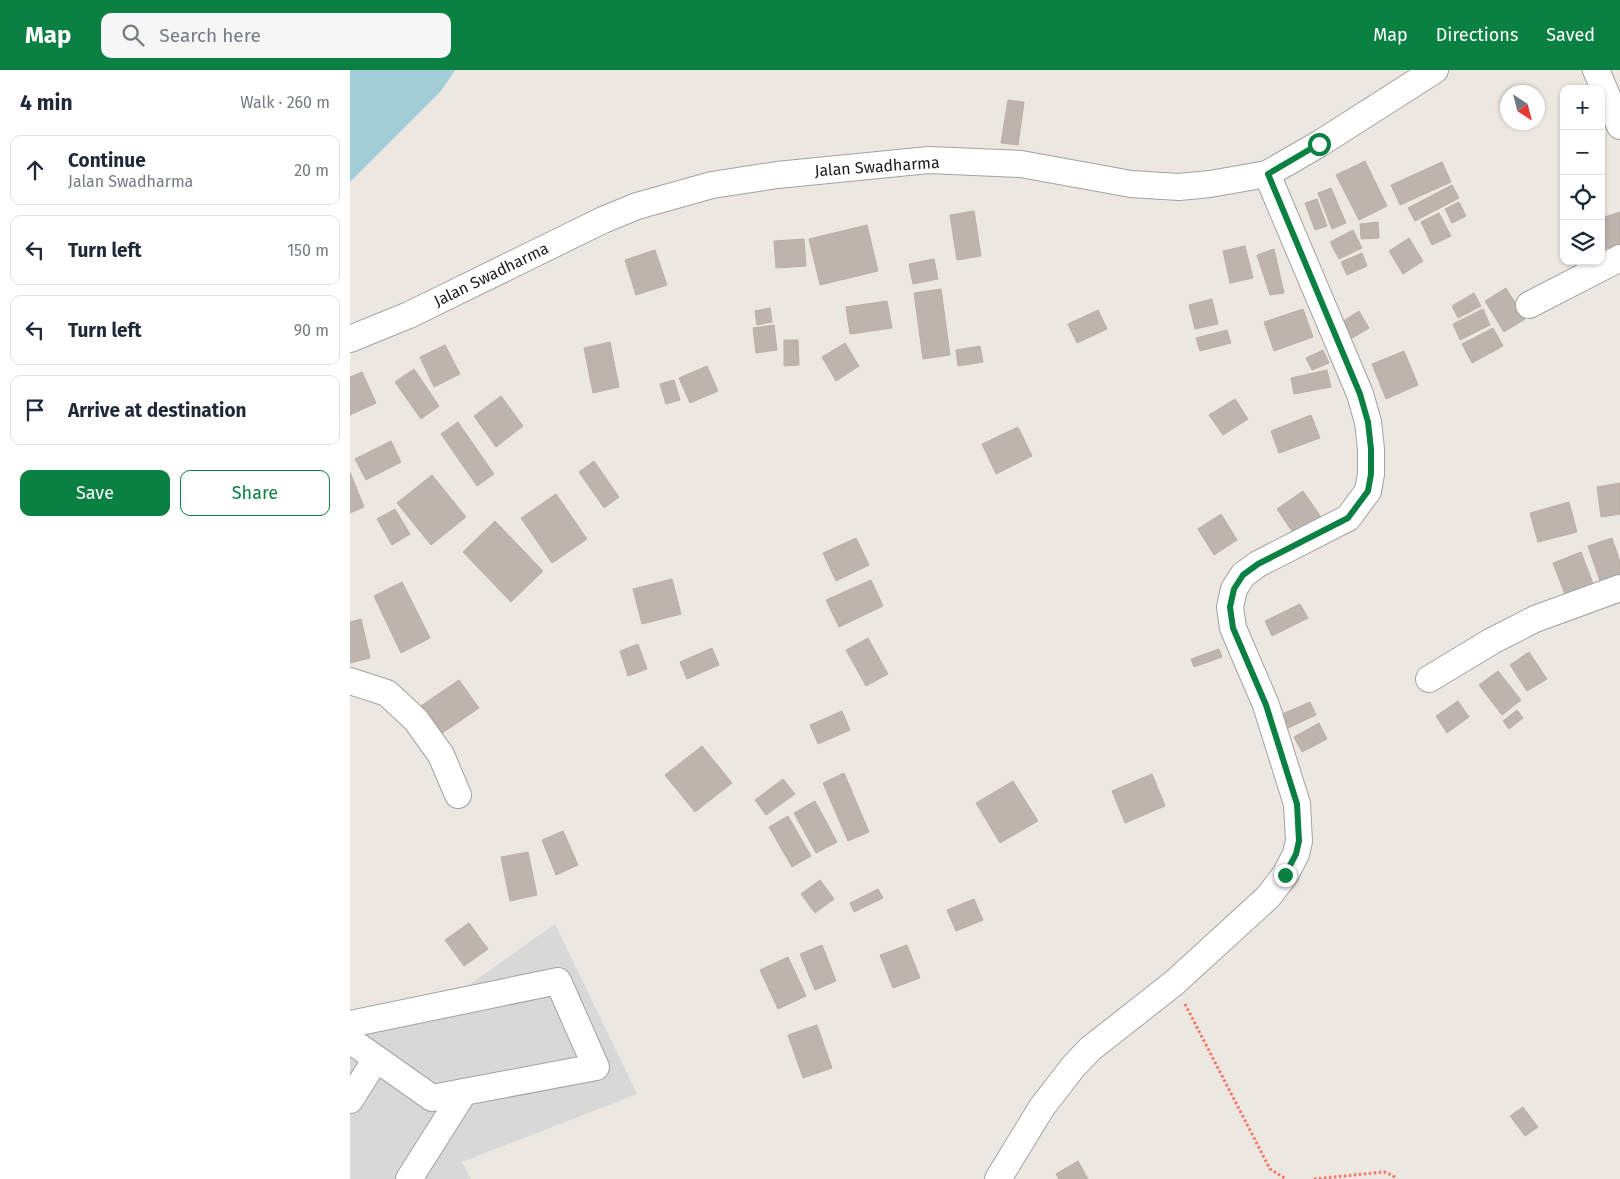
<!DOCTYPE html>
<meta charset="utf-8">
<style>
body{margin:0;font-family:"Fira Sans",sans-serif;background:#f6f6f7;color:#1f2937}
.controls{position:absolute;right:15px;top:15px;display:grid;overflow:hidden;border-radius:10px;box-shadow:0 1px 4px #0004}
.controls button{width:45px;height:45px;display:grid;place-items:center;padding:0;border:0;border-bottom:1px solid #e0e1e3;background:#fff;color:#1f2937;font:25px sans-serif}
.compass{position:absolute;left:1150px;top:15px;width:45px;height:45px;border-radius:50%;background:#fff;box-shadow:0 1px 4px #0004;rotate:144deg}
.stop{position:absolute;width:15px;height:15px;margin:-11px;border:4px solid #0b8043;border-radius:50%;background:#fff}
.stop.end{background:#0b8043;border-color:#fff;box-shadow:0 1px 5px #0008}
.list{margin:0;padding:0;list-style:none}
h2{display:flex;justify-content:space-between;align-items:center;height:65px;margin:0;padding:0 20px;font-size:21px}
h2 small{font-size:16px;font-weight:400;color:#747a83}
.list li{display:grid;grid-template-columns:32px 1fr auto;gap:15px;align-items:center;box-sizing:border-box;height:70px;margin:0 10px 10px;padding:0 10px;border:1px solid #e0e1e3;border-radius:10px}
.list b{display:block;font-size:19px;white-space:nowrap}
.list p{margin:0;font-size:16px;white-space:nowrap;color:#747a83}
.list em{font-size:16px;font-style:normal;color:#747a83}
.actions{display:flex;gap:10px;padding:15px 20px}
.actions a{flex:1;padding:11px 0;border:1px solid #0b8043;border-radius:10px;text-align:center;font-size:18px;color:#0b8043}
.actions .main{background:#0b8043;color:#fff}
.icon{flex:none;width:28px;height:28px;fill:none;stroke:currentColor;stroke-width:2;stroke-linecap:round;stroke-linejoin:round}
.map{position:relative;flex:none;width:1270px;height:1109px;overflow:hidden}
header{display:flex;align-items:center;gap:30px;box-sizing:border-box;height:70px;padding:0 25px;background:#0b8043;color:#fff}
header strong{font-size:24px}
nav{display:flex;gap:28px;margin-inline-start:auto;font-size:18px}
.search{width:350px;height:45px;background:#f6f6f7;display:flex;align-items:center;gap:12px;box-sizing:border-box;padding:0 18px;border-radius:10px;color:#747a83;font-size:19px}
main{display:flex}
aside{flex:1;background:#fff}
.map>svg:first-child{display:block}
.residential{fill:#d9d8d8}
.water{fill:#a2cdd9}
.building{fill:#bcb4ad;stroke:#bdaea4}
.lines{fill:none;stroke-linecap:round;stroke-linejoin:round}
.minor-casing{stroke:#a2a2a2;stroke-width:28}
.path{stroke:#f4766a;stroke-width:3;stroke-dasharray:2.5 2.5;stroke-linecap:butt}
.minor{stroke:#fff;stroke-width:26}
.route{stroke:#0b8043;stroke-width:6}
.labels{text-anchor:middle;stroke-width:4;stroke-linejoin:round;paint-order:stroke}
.street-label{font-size:16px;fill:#1b1b1b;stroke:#fff}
</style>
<header>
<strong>Map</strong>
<div class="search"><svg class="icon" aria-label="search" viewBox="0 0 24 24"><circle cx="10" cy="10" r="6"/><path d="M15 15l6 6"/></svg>Search here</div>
<nav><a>Map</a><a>Directions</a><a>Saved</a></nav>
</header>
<main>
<aside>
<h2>4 min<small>Walk · 260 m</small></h2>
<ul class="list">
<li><svg class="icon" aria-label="ahead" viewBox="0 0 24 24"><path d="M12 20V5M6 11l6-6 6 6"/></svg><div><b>Continue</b><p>Jalan Swadharma</p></div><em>20 m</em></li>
<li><svg class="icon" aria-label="left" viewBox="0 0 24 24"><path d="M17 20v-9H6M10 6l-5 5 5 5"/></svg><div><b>Turn left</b></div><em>150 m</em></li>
<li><svg class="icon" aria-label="left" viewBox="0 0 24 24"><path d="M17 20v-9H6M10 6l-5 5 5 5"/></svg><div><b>Turn left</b></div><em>90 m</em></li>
<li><svg class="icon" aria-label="arrive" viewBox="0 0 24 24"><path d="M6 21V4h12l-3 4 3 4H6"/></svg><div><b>Arrive at destination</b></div></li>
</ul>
<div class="actions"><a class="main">Save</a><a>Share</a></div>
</aside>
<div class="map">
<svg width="1270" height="1109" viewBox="0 0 1270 1109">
<rect width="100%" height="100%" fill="#ece8e1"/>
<path class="residential" d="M205,854L287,1024L112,1092L121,1109H0V941L119,915Z"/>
<path class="water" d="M0,0H105L91,21L0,112Z"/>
<g class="building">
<path d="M658,30L674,32L668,75L651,73Z"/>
<path d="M1015,91L1037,136L1009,150L986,105Z"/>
<path d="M1092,92L1101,112L1050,135L1041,115Z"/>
<path d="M1102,115L1109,128L1065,151L1058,138Z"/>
<path d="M981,118L996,153L982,159L968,123Z"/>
<path d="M967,129L977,156L965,160L955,133Z"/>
<path d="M1109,132L1116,146L1102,153L1095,139Z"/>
<path d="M624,141L631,186L607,190L600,145Z"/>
<path d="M1270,142V174L1253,179L1251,173V148Z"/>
<path d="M1089,143L1101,166L1082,175L1071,152Z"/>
<path d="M1028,152L1029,168L1011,169L1010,154Z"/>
<path d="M517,155L528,201L470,215L459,169Z"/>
<path d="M1003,160L1012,178L989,189L980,172Z"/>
<path d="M1059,168L1073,191L1053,204L1039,181Z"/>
<path d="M454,169L456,196L426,198L424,171Z"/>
<path d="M895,176L903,208L880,213L873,181Z"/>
<path d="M924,179L934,223L920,225L907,185Z"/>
<path d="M305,180L317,215L286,225L275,190Z"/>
<path d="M1012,183L1017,196L997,205L991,192Z"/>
<path d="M584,189L588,209L563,214L559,194Z"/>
<path d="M1156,218L1175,249L1154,262L1135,231Z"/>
<path d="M591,219L600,285L573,289L564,223Z"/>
<path d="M1124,223L1131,236L1108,248L1102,236Z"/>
<path d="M862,229L868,254L845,259L839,235Z"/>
<path d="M537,231L542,258L500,264L496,237Z"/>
<path d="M420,238L422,252L407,255L405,241Z"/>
<path d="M953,239L963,267L924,281L914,252Z"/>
<path d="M1133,239L1140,255L1110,270L1103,254Z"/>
<path d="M748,240L757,259L727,273L718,254Z"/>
<path d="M1009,241L1019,258L994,273L984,257Z"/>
<path d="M424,255L427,280L406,283L403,258Z"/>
<path d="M1143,258L1153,276L1122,293L1112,274Z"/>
<path d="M877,260L881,273L850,281L846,268Z"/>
<path d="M434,270H448L449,295L434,296Z"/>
<path d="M260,272L269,317L243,323L234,278Z"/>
<path d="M495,273L509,296L486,311L472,287Z"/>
<path d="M95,275L110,304L84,317L70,287Z"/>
<path d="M630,276L633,292L608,296L606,280Z"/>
<path d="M973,280L979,293L962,300L956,288Z"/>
<path d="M1054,281L1068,315L1036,329L1022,294Z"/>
<path d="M357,296L368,321L340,333L329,308Z"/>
<path d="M64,299L89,336L71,349L45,312Z"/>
<path d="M977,300L981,317L944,324L941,308Z"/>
<path d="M12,302L26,333L0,345V307Z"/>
<path d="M324,310L330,330L316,334L310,314Z"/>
<path d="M151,326L173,356L146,377L124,346Z"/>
<path d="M885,329L898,349L873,365L859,345Z"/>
<path d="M961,345L970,368L929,383L921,361Z"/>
<path d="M108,352L144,404L127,416L91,364Z"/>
<path d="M668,357L682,386L646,404L632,374Z"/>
<path d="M41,371L51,392L16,410L5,389Z"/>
<path d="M244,391L269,427L254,438L229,402Z"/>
<path d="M0,402L14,437L0,443Z"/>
<path d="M82,405L116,447L81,475L47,433Z"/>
<path d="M1270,413V444L1251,447L1247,417Z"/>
<path d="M953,421L973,450L946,467L927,439Z"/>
<path d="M206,424L237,469L202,493L171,448Z"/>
<path d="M1219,432L1227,462L1188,472L1180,443Z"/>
<path d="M45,439L60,464L42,475L27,449Z"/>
<path d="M871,444L887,470L864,485L848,459Z"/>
<path d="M145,451L193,501L161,532L113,482Z"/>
<path d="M506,468L519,495L486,511L473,483Z"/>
<path d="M1262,468L1270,492V514L1253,520L1238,476Z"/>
<path d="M1231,482L1244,516L1216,527L1203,493Z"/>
<path d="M322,509L331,544L292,554L283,519Z"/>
<path d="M521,510L533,536L489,557L476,530Z"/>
<path d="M52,512L80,568L51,583L24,526Z"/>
<path d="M950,534L958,548L922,566L915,551Z"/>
<path d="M11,549L20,588L0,593V552Z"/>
<path d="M518,568L538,604L516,616L496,580Z"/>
<path d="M288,574L297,599L278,606L270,581Z"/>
<path d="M362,578L369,595L337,609L330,592Z"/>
<path d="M869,579L872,587L844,597L841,589Z"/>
<path d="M1179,582L1197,609L1177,621L1160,595Z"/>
<path d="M1148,601L1171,630L1152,645L1129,615Z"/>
<path d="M109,610L129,638L85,668L65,640Z"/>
<path d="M1108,631L1119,647L1097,663L1086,646Z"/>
<path d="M960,632L966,645L936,659L930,645Z"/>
<path d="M1167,640L1173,648L1159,659L1153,651Z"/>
<path d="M492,641L500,660L468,674L460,655Z"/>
<path d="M969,653L977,669L952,682L944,667Z"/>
<path d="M352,676L382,713L345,742L315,705Z"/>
<path d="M494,703L519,762L498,771L473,713Z"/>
<path d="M802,704L815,736L775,753L762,721Z"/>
<path d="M433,709L445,724L416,745L405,730Z"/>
<path d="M663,711L688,751L650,773L626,733Z"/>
<path d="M465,731L487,772L466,783L444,743Z"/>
<path d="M438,746L461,786L442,797L419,757Z"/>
<path d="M213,761L228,795L206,805L192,770Z"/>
<path d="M178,782L187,825L160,831L151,787Z"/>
<path d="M470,810L484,829L465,843L451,824Z"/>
<path d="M528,819L533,828L504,842L500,833Z"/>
<path d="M624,829L633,850L606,861L597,840Z"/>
<path d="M119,853L138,879L114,896L95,870Z"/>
<path d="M472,875L486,911L465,920L450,884Z"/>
<path d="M557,875L570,908L543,918L530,885Z"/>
<path d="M438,887L456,926L428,939L410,900Z"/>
<path d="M467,955L482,998L453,1008L438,965Z"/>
<path d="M1173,1037L1188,1057L1175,1066L1160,1046Z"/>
<path d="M728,1091L738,1109H709L706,1104Z"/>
</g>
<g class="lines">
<g class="minor-casing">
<g id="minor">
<path d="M1246,0L1270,56"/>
<path d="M1179,235L1270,188"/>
<path d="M0,269L59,245L253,150L287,136L362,115L427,105L579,90L671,94L781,114L829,117L860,114L917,104L969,74L1085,0"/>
<path d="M1079,609L1142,571L1185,549L1270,518"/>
<path d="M0,611L37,623L66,650L91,685L108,725"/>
<path d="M0,954L208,911L246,997L82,1028L0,970"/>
<path d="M0,1030L26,989"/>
<path d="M59,1109L114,1022"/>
<path d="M648,1109L692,1037L723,997L740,979L824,913L918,827L935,805L946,784L949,771L947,734L916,635L883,558L880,537L884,519L893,505L908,494L998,448L1018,421L1021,404V379L1018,352L1010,324L917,104"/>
</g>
</g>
<g class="path">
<path d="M835,934L920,1099L936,1109"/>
<path d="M964,1109L1034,1102L1042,1105L1047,1109"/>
</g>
<use href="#minor" class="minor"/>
</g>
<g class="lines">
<path class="route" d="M935,805L946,784L949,771L947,734L916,635L883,558L880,537L884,519L893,505L908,494L998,448L1018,421L1021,404V379L1018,352L1010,324L918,104L969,74"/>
</g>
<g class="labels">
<g class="street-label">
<text transform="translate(527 96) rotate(-4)" y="6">Jalan Swadharma</text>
<text transform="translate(141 204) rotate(-26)" y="6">Jalan Swadharma</text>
</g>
</g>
</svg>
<div class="controls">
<button>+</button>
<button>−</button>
<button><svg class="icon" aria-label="locate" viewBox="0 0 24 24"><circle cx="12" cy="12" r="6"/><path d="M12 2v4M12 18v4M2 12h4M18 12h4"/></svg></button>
<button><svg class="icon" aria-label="layers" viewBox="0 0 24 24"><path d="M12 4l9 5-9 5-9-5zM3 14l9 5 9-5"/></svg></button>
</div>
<svg class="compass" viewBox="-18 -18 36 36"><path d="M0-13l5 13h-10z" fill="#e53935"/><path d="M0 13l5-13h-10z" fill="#747a83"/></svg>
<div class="stop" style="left:969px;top:74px"></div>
<div class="stop end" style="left:935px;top:805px"></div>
</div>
</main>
